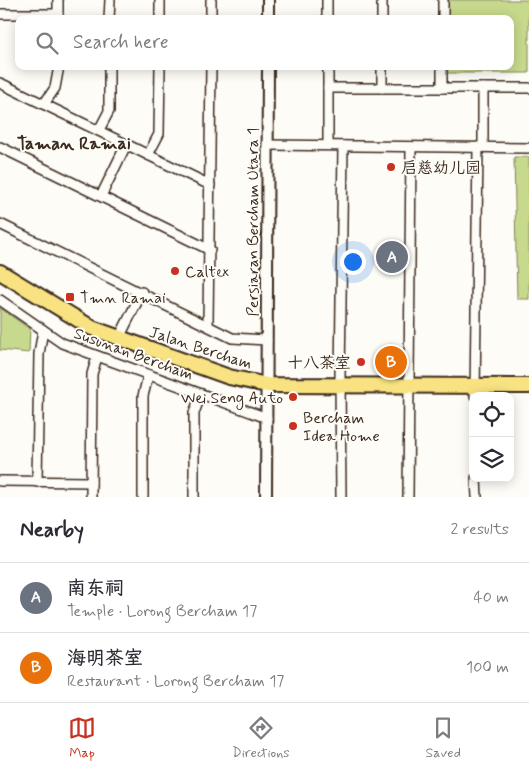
<!DOCTYPE html>
<meta charset="utf-8">
<style>
body{margin:0;font-family:Mynerve,"LXGW WenKai TC",sans-serif;background:#f7f7f7;color:#2b2b33}
.controls{position:absolute;right:15px;bottom:15px;display:grid;overflow:hidden;border-radius:10px;box-shadow:0 2px 12px #0003}
.controls button{width:45px;height:45px;display:grid;place-items:center;padding:0;border:0;border-bottom:1px solid #e1e1e2;background:#fff;color:#2b2b33;font:25px sans-serif}
.you{position:absolute;left:352px;top:261px;width:18px;height:18px;margin:-12px;border:4px solid #fff;border-radius:50%;background:#1a73e8;box-shadow:0 0 0 8px #1a73e833}
.badge{display:grid;place-items:center;width:32px;height:32px;border-radius:50%;background:#c8321e;color:#fff;font-size:16px;font-weight:700}
.pin{position:absolute;translate:-50% -50%;border:2px solid #fff;box-shadow:0 1px 5px #0006}
.list{margin:0;padding:0;list-style:none}
h2{display:flex;justify-content:space-between;align-items:center;height:65px;margin:0;padding:0 20px;font-size:21px}
h2 small{font-size:16px;font-weight:400;color:#7c7c81}
.list li{display:grid;grid-template-columns:32px 1fr auto;gap:15px;align-items:center;box-sizing:border-box;height:70px;padding:0 20px;border-top:1px solid #e1e1e2}
.list b{display:block;font-size:19px;white-space:nowrap}
.list p{margin:0;font-size:16px;white-space:nowrap;color:#7c7c81}
.list em{font-size:16px;font-style:normal;color:#7c7c81}
.icon{flex:none;width:28px;height:28px;fill:none;stroke:currentColor;stroke-width:2;stroke-linecap:round;stroke-linejoin:round}
.map{position:relative;flex:none;width:529px;height:497px;overflow:hidden}
.search{position:absolute;background:#fff;box-shadow:0 2px 12px #0003;left:15px;right:15px;top:15px;height:55px;display:flex;align-items:center;gap:12px;box-sizing:border-box;padding:0 18px;border-radius:10px;color:#7c7c81;font-size:19px}
.sheet{height:205px;background:#fff}
nav{display:flex;justify-content:space-around;align-items:center;box-sizing:border-box;height:70px;border-top:1px solid #e1e1e2;background:#fff;font-size:14px;color:#7c7c81}
nav a{display:grid;justify-items:center;gap:2px}
nav .on{color:#c8321e}
.map>svg:first-child{display:block}
.green{fill:#c7d98d;stroke:#818256}
.lines{fill:none;stroke-linecap:round;stroke-linejoin:round}
.minor-casing{stroke:#3b2a1e;stroke-width:12}
.tertiary-casing{stroke:#3b2a1e;stroke-width:14}
.primary-casing{stroke:#3b2a1e;stroke-width:18}
.minor{stroke:#fdfcf7;stroke-width:9}
.tertiary{stroke:#fdfcf7;stroke-width:10}
.primary{stroke:#f8e281;stroke-width:14}
.poi-dot{fill:#c8321e;stroke:#fdfcf7;stroke-width:2}
.labels{text-anchor:middle;stroke-width:4;stroke-linejoin:round;paint-order:stroke}
.poi-label{font-size:16px;fill:#3b2a1e;stroke:#fdfcf7;text-anchor:start}
.street-label{font-size:16px;fill:#3b2a1e;stroke:#fdfcf7}
.neighbourhood-label{font-size:18px;font-weight:bold;fill:#3b2a1e;stroke:#fdfcf7}
</style>
<div class="map">
<svg width="529" height="497" viewBox="0 0 529 497">
<rect width="100%" height="100%" fill="#fdfcf7"/>
<filter id="ink" filterUnits="userSpaceOnUse"><feTurbulence type="fractalNoise" baseFrequency=".02" numOctaves="2"/><feDisplacementMap in="SourceGraphic" scale="10" xChannelSelector="R" yChannelSelector="G"/><feConvolveMatrix kernelMatrix="1 2 1 2 8 2 1 2 1" color-interpolation-filters="sRGB"/></filter>
<g filter="url(#ink)">
<g class="green">
<path d="M448,0H529V73H445V66H510V19H447Z"/>
<path d="M514,157H529V299H517Z"/>
<path d="M0,308L30,329L29,353L0,350Z"/>
</g>
<g class="lines">
<g class="minor-casing">
<g id="minor">
<path d="M58,0V19"/>
<path d="M327,0V19"/>
<path d="M0,14H58"/>
<path d="M109,19L110,0"/>
<path d="M160,19V0"/>
<path d="M211,19V0"/>
<path d="M382,19V0"/>
<path d="M443,19V0"/>
<path d="M0,83L210,185"/>
<path d="M328,88H529"/>
<path d="M382,88V66"/>
<path d="M442,88V66"/>
<path d="M483,88V147"/>
<path d="M44,104L55,88L59,66"/>
<path d="M99,130L109,111V66"/>
<path d="M267,145L529,148"/>
<path d="M328,145V66"/>
<path d="M0,147L210,250"/>
<path d="M148,155L159,134L160,66"/>
<path d="M101,196L126,145"/>
<path d="M0,224L232,338L267,340"/>
<path d="M0,300L62,343L267,418"/>
<path d="M208,324L211,66"/>
<path d="M119,338L142,292"/>
<path d="M475,396L478,147"/>
<path d="M476,478L477,497"/>
<path d="M0,481L91,482"/>
<path d="M37,482L39,354L43,330"/>
<path d="M91,497L92,374L97,357"/>
<path d="M143,497V396L148,376"/>
<path d="M194,497V413L201,394"/>
<path d="M341,497L340,379L343,146"/>
<path d="M408,497L411,147"/>
</g>
</g>
<g class="tertiary-casing">
<g id="tertiary">
<path d="M268,19V0"/>
<path d="M266,497L268,66"/>
</g>
</g>
<g class="primary-casing">
<path id="primary" d="M0,272L92,328L229,377L267,385L529,386"/>
</g>
<use href="#minor" class="minor"/>
<use href="#tertiary" class="tertiary"/>
<use href="#primary" class="primary"/>
</g>
</g>
<g class="poi-dot">
<circle cx="391" cy="167" r="5"/>
<circle cx="175" cy="271" r="5"/>
<rect x="65" y="292" width="10" height="10" rx="2.5"/>
<circle cx="361" cy="362" r="5"/>
<circle cx="293" cy="397" r="5"/>
<circle cx="293" cy="426" r="5"/>
</g>
<g class="labels">
<g class="poi-label">
<text x="401" y="173">启慈幼儿园</text>
<text x="185" y="277">Caltex</text>
<text x="80" y="303">Tmn Ramai</text>
<text x="351" y="368" text-anchor="end">十八茶室</text>
<text x="283" y="403" text-anchor="end">Wei Seng Auto</text>
<text x="303" y="423">Bercham<tspan x="303" dy="18">Idea Home</tspan></text>
</g>
<g class="street-label">
<text transform="translate(252 222) rotate(-90)" y="6">Persiaran Bercham Utara 1</text>
<text transform="translate(201 347) rotate(18)" y="6">Jalan Bercham</text>
<text transform="translate(134 353) rotate(20)" y="6">Susunan Bercham</text>
</g>
<g class="neighbourhood-label">
<text x="74" y="149">Taman Ramai</text>
</g>
</g>
</svg>
<div class="controls">
<button><svg class="icon" aria-label="locate" viewBox="0 0 24 24"><circle cx="12" cy="12" r="6"/><path d="M12 2v4M12 18v4M2 12h4M18 12h4"/></svg></button>
<button><svg class="icon" aria-label="layers" viewBox="0 0 24 24"><path d="M12 4l9 5-9 5-9-5zM3 14l9 5 9-5"/></svg></button>
</div>
<div class="you"></div>
<div class="pin badge" style="left:392px;top:257px;background:#6b7280">A</div>
<div class="pin badge" style="left:391px;top:362px;background:#e8710a">B</div>
<div class="search"><svg class="icon" aria-label="search" viewBox="0 0 24 24"><circle cx="10" cy="10" r="6"/><path d="M15 15l6 6"/></svg>Search here</div>
</div>
<section class="sheet">
<h2>Nearby<small>2 results</small></h2>
<ul class="list">
<li><span class="badge" style="background:#6b7280">A</span><div><b>南东祠</b><p>Temple · Lorong Bercham 17</p></div><em>40 m</em></li>
<li><span class="badge" style="background:#e8710a">B</span><div><b>海明茶室</b><p>Restaurant · Lorong Bercham 17</p></div><em>100 m</em></li>
</ul>
</section>
<nav>
<a class="on"><svg class="icon" aria-label="map" viewBox="0 0 24 24"><path d="M3 6l6-2 6 2 6-2v14l-6 2-6-2-6 2zM9 4v14M15 6v14"/></svg>Map</a>
<a><svg class="icon" aria-label="directions" viewBox="0 0 24 24"><path d="M12 3l9 9-9 9-9-9zM9 14v-3h6M13 9l2 2-2 2"/></svg>Directions</a>
<a><svg class="icon" aria-label="saved" viewBox="0 0 24 24"><path d="M7 4h10v16l-5-4-5 4z"/></svg>Saved</a>
</nav>
